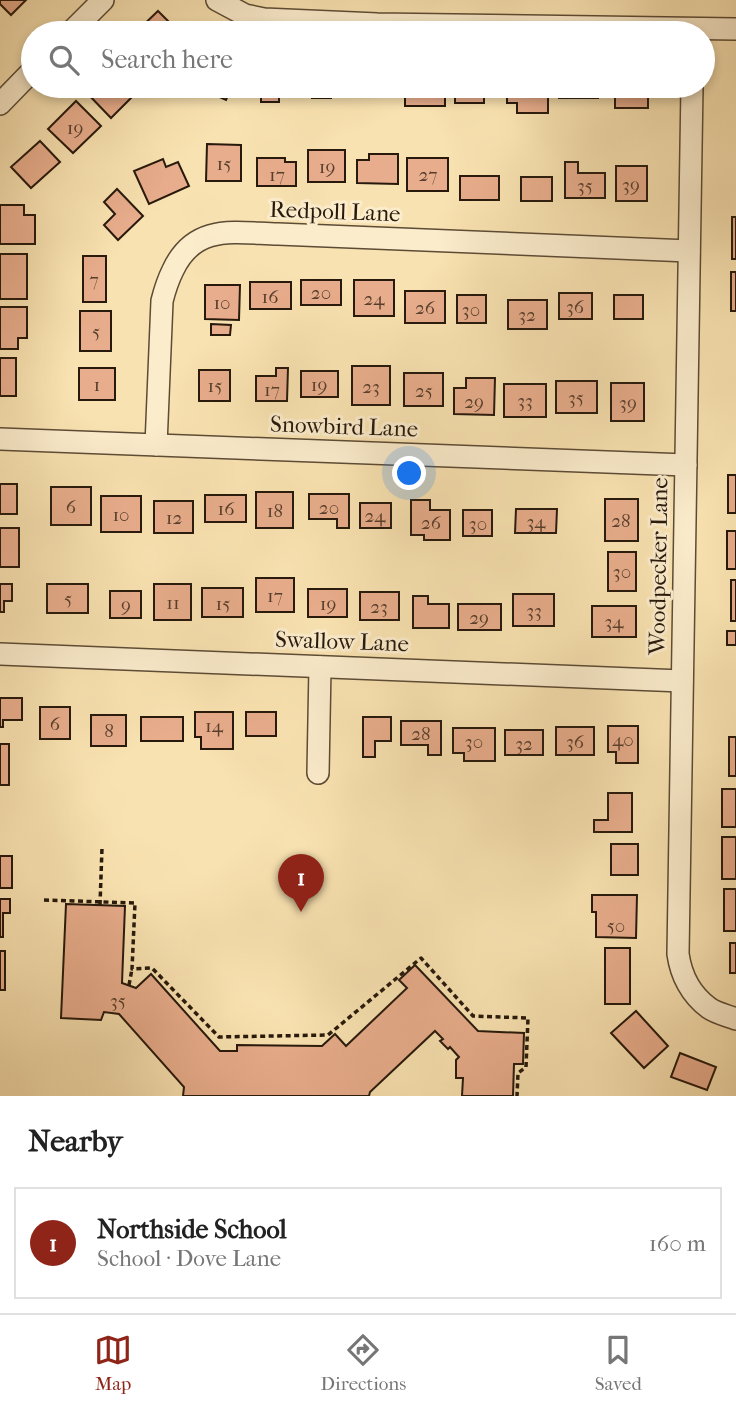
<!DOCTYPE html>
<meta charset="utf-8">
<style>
body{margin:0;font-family:"IM FELL French Canon",serif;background:#f6f6f6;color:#222}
.you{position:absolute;left:410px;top:474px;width:24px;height:24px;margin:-18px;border:5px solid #fff;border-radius:50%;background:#1a73e8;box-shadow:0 0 0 10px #1a73e833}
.badge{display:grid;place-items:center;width:46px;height:46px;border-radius:50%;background:#8f2418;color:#fff;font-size:23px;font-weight:700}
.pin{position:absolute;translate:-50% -58px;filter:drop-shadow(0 2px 4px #0008)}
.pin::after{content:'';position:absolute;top:37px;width:24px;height:21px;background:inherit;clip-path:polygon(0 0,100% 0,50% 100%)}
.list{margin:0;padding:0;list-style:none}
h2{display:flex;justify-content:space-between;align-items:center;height:91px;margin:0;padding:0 28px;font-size:30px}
h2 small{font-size:23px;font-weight:400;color:#767676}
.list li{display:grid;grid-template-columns:46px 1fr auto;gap:21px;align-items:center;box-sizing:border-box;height:112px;margin:0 14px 14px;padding:0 14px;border:2px solid #e0e0e0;border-radius:0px}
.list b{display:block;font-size:26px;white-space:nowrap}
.list p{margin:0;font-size:23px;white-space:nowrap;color:#767676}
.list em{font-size:23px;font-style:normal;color:#767676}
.icon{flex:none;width:38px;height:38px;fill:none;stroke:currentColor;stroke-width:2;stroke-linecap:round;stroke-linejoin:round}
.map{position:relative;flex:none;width:736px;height:1096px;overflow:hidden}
.search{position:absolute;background:#fff;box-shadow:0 4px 10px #0003;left:21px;right:21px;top:21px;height:77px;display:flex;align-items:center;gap:18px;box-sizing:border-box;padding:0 24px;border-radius:38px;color:#767676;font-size:26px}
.sheet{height:217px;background:#fff}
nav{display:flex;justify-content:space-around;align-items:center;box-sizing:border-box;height:98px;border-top:2px solid #e0e0e0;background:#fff;font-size:19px;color:#767676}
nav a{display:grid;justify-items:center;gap:4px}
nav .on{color:#8f2418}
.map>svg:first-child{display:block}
.building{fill:#e8ad8c;stroke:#27190c;stroke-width:2}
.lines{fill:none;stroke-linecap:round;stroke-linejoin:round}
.street-casing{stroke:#5c4b35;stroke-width:24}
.path{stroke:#27190c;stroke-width:3.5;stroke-dasharray:5 3.5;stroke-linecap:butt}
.street{stroke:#fbeccc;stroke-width:21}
.labels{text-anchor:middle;stroke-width:6;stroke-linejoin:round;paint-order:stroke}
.number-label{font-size:19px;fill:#573e2c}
.street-label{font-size:23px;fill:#27190c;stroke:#fbeccc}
</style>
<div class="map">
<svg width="736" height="1096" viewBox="0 0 736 1096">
<rect width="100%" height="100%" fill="#f9e2b1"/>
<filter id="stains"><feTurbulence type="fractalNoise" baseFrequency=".00286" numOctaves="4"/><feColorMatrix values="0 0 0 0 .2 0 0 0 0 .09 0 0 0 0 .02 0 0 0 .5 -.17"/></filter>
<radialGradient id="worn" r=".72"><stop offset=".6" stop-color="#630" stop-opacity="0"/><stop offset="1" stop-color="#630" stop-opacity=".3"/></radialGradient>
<g class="building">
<path d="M0,0H26L11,15L0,4Z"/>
<path d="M158,11L180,33H135Z"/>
<path d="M86,86H139L141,88L111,118L83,89Z"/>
<path d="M217,86H232L226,100L213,94Z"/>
<path d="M249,86H291V93H279V102H261V93H249Z"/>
<path d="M301,86H341V88H331V98H312L313,88H301Z"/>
<rect x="405" y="86" width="40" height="20"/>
<rect x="455" y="86" width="29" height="17"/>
<path d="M507,86H548V113H517V103H507Z"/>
<rect x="559" y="86" width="39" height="12"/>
<rect x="615" y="86" width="33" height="22"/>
<path d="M76,101L101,126L73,153L48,129Z"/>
<path d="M40,141L60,162L31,188L11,167Z"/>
<path d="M207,144L241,145V181H206Z"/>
<rect x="308" y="150" width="37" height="32"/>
<path d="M369,154H398V184L357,183V160H369Z"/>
<path d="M257,158H285V162H296V186H257Z"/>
<rect x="407" y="158" width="41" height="33"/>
<path d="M163,159L166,167L178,162L189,186L149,204L134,171Z"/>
<path d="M565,162H578V173H605V198H565Z"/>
<rect x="616" y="166" width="31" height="35"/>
<rect x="460" y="176" width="39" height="24"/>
<rect x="521" y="177" width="31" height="24"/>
<path d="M117,189L143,216L118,240L104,225L115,214L104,202Z"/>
<path d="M0,205H24V215H35V244H0Z"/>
<rect x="732" y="217" width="4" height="42"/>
<rect x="0" y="254" width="27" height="45"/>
<rect x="83" y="256" width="23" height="46"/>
<rect x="731" y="272" width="5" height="39"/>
<rect x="301" y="280" width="40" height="25"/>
<rect x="354" y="280" width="40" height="36"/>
<rect x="250" y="282" width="41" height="27"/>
<path d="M205,285H240L239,320L205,319Z"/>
<rect x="405" y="291" width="40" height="32"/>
<rect x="559" y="293" width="33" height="26"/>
<rect x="457" y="295" width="29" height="28"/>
<rect x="614" y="295" width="29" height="24"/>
<rect x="508" y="300" width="39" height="29"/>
<path d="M0,307H27V338H18V349H0Z"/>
<rect x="80" y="311" width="31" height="40"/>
<path d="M211,324L231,325L230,335H211Z"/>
<rect x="0" y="358" width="16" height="38"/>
<rect x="352" y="366" width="38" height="39"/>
<rect x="79" y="368" width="36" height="32"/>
<path d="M276,368H288L287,401H256V376H276Z"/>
<rect x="199" y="370" width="31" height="31"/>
<rect x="301" y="371" width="37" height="26"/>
<rect x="404" y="373" width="39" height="33"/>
<path d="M466,378H495L494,415L454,414V388H466Z"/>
<rect x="556" y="381" width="41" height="32"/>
<rect x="611" y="383" width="33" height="38"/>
<rect x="504" y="384" width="42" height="33"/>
<rect x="728" y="475" width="8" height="38"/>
<rect x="0" y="484" width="17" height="30"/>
<rect x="51" y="487" width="40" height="38"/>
<rect x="256" y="492" width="37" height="36"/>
<path d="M309,494H349V528H337V519H309Z"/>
<rect x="205" y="495" width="41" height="27"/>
<rect x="101" y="496" width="40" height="36"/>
<rect x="605" y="499" width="33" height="42"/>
<path d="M411,500H430V510H450V540H424V535H411Z"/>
<rect x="154" y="501" width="39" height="32"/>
<rect x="360" y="503" width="31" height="25"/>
<path d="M516,509H557L556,533H515Z"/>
<rect x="463" y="510" width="29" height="26"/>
<rect x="0" y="528" width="19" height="39"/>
<rect x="727" y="531" width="9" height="38"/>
<rect x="608" y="552" width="28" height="39"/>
<rect x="256" y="578" width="38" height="34"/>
<rect x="731" y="580" width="5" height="41"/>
<path d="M0,584H12V601H4V612H0Z"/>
<rect x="47" y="584" width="41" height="29"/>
<rect x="154" y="584" width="37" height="36"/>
<rect x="202" y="588" width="41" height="29"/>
<rect x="308" y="589" width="39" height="28"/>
<rect x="110" y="591" width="31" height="27"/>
<rect x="360" y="592" width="39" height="28"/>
<rect x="513" y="594" width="41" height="32"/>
<path d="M413,596H428V604H449V628H413Z"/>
<rect x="458" y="604" width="43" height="26"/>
<rect x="592" y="606" width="44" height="31"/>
<rect x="727" y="631" width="9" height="14"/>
<path d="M0,698H22V720H3V727H0Z"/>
<rect x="40" y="707" width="30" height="32"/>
<path d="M195,712H233V749H201V737H195Z"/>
<rect x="246" y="712" width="30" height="24"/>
<rect x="91" y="715" width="35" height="31"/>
<rect x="141" y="717" width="42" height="24"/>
<path d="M363,717H391V741H375V757H363Z"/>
<path d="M401,721H441V755H428V745H401Z"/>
<path d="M608,726H638V763H616V752H608Z"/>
<rect x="556" y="727" width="38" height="28"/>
<path d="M453,728H495V761H464V753H453Z"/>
<rect x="505" y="730" width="38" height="25"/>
<rect x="729" y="737" width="7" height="39"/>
<rect x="0" y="744" width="9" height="41"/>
<rect x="722" y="789" width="14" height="38"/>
<path d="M608,793H632V832H594V820H608Z"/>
<rect x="722" y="837" width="14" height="42"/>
<rect x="611" y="844" width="27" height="31"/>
<rect x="0" y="856" width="12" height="32"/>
<rect x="724" y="889" width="12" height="42"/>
<path d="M592,895H637L636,938L596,937V912H592Z"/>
<path d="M0,899H10V913H3V937H0Z"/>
<path d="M66,904L125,906L122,983L136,988L151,974L220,1051H237V1045L322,1046L335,1034L346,1046L407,988L399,980L415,965L478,1031L524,1033L523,1064H514L513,1096H462L463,1078H456V1060L459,1057L450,1047L448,1049L440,1041L443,1039L435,1031L370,1092L369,1096H183L184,1087L119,1014L104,1012L101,1020L61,1018Z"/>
<rect x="730" y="943" width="6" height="30"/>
<rect x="605" y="948" width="25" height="56"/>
<rect x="0" y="951" width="5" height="39"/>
<path d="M636,1011L668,1046L644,1068L611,1033Z"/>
<path d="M680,1053L716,1067L707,1090L671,1077Z"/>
</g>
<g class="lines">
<g class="street-casing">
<g id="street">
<path d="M217,0L245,15L264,19L377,24L736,29"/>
<path d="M70,33L103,0"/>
<path d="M692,86L678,954C681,975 691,995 709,1008C716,1013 728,1016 736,1019"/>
<path d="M0,104L33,70"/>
<path d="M0,439L686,465"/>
<path d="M156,445L162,301C165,289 168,280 173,270C195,223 235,233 278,234L689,251"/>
<path d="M0,654L682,681"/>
<path d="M318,773L320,667"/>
</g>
</g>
<g class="path">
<path d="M44,900L135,903L132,969L152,968L219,1037L328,1035L421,958L473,1016L528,1018L526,1067L518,1073L517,1096"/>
<path d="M100,905L102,848"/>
<path d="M129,985L132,969"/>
</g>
<use href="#street" class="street"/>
</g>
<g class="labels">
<g class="number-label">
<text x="75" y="134">19</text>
<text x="224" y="170">15</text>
<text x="327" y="173">19</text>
<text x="277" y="181">17</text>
<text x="428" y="181">27</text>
<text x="631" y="191">39</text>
<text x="585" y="192">35</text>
<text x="94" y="286">7</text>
<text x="321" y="299">20</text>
<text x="270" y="303">16</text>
<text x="374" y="305">24</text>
<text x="222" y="309">10</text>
<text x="575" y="313">36</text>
<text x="425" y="314">26</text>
<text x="471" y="316">30</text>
<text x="527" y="321">32</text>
<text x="96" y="338">5</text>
<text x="97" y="391">1</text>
<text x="319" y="391">19</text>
<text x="215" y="392">15</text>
<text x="371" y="393">23</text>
<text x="272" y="396">17</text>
<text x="424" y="397">25</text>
<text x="576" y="404">35</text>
<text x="525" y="407">33</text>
<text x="474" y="408">29</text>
<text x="628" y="409">39</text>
<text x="71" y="513">6</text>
<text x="329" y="514">20</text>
<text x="226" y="515">16</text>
<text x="275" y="517">18</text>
<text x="121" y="521">10</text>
<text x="375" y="522">24</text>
<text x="174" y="524">12</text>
<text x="621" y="527">28</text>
<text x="536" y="528">34</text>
<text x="431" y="529">26</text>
<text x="478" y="530">30</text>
<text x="622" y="578">30</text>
<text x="275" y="602">17</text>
<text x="68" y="605">5</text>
<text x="173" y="609">11</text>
<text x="223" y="610">15</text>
<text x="328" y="610">19</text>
<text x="126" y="611">9</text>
<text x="379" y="613">23</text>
<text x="534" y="617">33</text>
<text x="479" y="624">29</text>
<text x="614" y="628">34</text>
<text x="55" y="730">6</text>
<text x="214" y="732">14</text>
<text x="109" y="737">8</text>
<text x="421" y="740">28</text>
<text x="623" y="746">40</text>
<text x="474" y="748">30</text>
<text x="575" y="748">36</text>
<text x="524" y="750">32</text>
<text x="616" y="932">50</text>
<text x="118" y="1007">35</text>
</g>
<g class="street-label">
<text transform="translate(335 211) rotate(2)" y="8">Redpoll Lane</text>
<text transform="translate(344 426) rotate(2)" y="8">Snowbird Lane</text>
<text transform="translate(658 566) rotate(-89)" y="8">Woodpecker Lane</text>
<text transform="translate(342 641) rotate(2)" y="8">Swallow Lane</text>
</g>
</g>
<rect width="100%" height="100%" filter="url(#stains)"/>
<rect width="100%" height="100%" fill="url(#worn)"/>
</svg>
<div class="you"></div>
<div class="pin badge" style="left:301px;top:912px">1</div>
<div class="search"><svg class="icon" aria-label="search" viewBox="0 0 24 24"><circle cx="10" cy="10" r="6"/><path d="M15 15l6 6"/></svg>Search here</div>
</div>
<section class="sheet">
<h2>Nearby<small></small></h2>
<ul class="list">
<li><span class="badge">1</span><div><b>Northside School</b><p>School · Dove Lane</p></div><em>160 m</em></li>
</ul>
</section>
<nav>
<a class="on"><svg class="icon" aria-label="map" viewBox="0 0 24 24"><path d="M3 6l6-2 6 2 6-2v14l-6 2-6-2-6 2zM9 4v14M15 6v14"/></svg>Map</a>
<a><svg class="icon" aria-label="directions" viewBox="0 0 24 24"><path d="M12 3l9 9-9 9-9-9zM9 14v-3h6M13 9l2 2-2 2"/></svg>Directions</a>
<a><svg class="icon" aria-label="saved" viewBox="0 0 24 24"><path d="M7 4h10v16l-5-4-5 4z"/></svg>Saved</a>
</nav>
